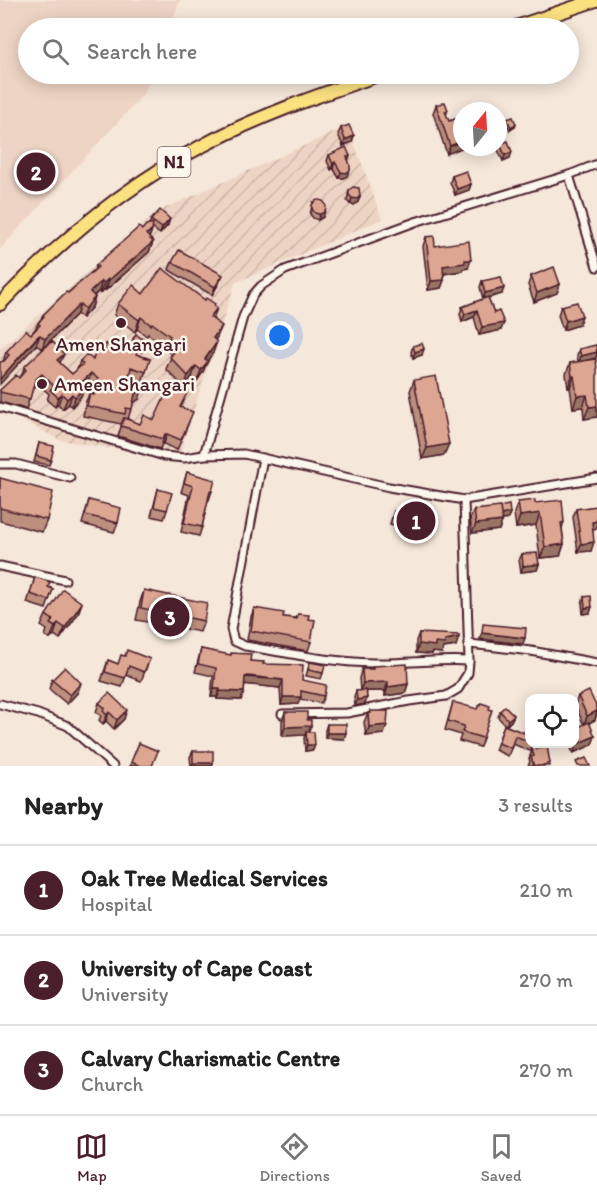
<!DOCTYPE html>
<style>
body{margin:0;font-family:Itim,sans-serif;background:#f6f6f6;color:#222}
.controls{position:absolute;right:18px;bottom:18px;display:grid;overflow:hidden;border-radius:12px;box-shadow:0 3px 15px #0003}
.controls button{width:54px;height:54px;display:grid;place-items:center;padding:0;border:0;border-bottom:2px solid #e0e0e0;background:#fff;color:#222;font:30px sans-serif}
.compass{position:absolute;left:453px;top:102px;width:54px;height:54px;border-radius:50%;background:#fff;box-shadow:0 3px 15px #0003;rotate:18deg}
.you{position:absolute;left:280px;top:336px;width:21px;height:21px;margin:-15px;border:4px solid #fff;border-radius:50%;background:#1a73e8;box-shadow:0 0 0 9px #1a73e833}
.badge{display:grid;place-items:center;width:39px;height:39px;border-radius:50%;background:#4a1f2b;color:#fff;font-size:20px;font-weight:700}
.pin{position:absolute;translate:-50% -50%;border:3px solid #fff;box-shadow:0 2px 6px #0006}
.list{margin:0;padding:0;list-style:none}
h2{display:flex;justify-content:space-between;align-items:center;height:78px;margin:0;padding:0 24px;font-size:26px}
h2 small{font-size:20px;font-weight:400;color:#767676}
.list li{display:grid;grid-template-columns:39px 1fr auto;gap:18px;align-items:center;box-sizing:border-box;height:90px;padding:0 24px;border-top:2px solid #e0e0e0}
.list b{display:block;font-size:22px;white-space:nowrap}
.list p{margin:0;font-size:20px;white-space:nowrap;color:#767676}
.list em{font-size:20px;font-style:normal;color:#767676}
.icon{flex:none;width:33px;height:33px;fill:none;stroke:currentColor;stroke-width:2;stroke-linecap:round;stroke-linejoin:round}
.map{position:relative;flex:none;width:597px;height:766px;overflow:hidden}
.search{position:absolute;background:#fff;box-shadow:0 3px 15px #0003;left:18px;right:18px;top:18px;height:66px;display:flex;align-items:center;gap:15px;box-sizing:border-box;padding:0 21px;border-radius:33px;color:#767676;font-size:22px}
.sheet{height:348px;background:#fff}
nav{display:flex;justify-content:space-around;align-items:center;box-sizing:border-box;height:84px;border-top:2px solid #e0e0e0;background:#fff;font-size:16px;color:#767676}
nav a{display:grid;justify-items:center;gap:3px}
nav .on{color:#4a1f2b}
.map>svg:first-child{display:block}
.built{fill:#eed4c4}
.industrial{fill:url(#industrial-furrows)}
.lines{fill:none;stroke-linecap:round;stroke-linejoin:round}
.street-casing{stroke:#4a1f2b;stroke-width:11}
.highway-casing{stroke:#4a1f2b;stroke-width:16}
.street{stroke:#fbf7ec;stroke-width:7}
.highway{stroke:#fbe180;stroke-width:12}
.wall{fill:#bd8f7e;stroke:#4a1f2b;stroke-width:1.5}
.shaded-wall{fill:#9a7466;stroke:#4a1f2b;stroke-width:1.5}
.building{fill:#dca692;stroke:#4a1f2b;stroke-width:1.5}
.poi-dot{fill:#4a1f2b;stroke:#fbf7ec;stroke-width:2}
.labels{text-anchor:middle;stroke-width:5;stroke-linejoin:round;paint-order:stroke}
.shield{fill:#fbf7ec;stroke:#7f6065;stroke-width:1.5}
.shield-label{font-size:18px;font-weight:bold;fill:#4a1f2b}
.poi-label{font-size:20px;fill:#4a1f2b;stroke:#fbf7ec}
</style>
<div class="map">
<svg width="597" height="766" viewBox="0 0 597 766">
<defs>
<pattern id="industrial-furrows" width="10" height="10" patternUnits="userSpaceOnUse" patternTransform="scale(1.5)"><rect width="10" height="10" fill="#eed4c4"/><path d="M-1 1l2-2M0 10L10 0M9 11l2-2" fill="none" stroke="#ceb6a9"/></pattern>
</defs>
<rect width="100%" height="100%" fill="#f5e7da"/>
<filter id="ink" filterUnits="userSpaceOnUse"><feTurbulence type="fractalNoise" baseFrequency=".0167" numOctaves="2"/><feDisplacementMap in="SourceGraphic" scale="12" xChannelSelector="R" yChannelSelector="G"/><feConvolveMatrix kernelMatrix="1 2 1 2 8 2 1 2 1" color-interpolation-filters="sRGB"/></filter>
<g filter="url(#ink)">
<path class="built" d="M0,0H180L169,28H28V74H152L143,95L0,249Z"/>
<path class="industrial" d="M348,126L382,219L235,283L178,459L60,440L0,409V349L157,212Z"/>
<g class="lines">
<g class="street-casing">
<g id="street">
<path d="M597,164L569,175L597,267"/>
<path d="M0,407L164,456L184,458L204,455L244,454L389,487L464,500L597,478"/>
<path d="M204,455L243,317L253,295L261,286L285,270L415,222L569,175"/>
<path d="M263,458L231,629L234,641L245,646C287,653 330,662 373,663C405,664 437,659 469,661"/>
<path d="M0,464H16L70,478"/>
<path d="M0,566L65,580"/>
<path d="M470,644L531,651L597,663"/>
<path d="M0,704L38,714L68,726L113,766"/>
<path d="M282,714L347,713L409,701L446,696L458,689L468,673L469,661L464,500"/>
</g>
</g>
<g class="highway-casing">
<g id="highway">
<path d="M513,28L596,0"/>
<path d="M0,304C58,243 125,186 200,147C258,116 319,95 381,74"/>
</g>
</g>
<use href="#street" class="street"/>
<use href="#highway" class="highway"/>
</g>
<g class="wall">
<path d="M437,74H458L456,78L438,81Z"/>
<path d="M436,105L448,110L446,115L449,121L462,117L447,154L433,113Z"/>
<path d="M507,119L516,124L515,127L510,130L506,122Z"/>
<path d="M341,128L352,142L343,146L338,134Z"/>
<path d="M500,144L510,158L503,161L498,150Z"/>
<path d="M329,155L350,156L348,161L347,176L344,178H339L333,168L331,170L327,161Z"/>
<path d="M452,176L471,184L469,190L455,195L450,182Z"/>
<path d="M349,190L360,196L358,202L354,205L350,204L347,201Z"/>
<path d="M313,202L323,217L318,220L313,218L310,214Z"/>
<path d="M151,220L168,225L160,234L152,228L149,238L153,242L149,252L106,290L105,289L100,293L99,291L94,296L95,297L92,307L82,318L77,314L42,349L36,345L3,362L6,352L31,334L35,329L38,323L41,319L43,315L94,270L96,265L142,230L149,224Z"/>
<path d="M426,237L435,246L468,268L463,269L462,271L444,274V280L441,288L428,290L423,246Z"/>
<path d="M172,262L219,283L212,295L169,270Z"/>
<path d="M531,276L560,284L557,293L534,302L528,285Z"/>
<path d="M482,281L502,294L488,298L501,330L479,335L474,317L462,322L460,314L462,307L483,299L480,287Z"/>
<path d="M143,294L215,307L213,319L217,337L215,340L213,353L207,361L203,372L197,381L192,377L184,387L166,369L172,355L165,349V347L148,334L147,336L137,329L135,332L114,315L118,304Z"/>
<path d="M561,306L579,325L563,330L558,315Z"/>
<path d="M136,334L144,348L141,352L131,345L133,339Z"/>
<path d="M106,344L150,359L142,382L129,377L127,386L139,399L133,403L128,419L124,418L121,424L83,416L86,401L90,392L93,394L94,389L88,383L84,386L81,396L72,407L69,404L63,409L58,404L55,407L47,400L49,394L38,384L33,388L26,409L0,402V390L19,378L22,375L24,367L60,364L72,374L77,370L80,361L93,360L104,349Z"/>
<path d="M413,346L422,355L413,358L411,352Z"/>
<path d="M597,348V355L596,358L586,360L597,417L584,419L583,407L573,408L570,388H568L566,374L570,363L578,362L577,355L579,349Z"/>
<path d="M414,380L444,455L422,459L410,391Z"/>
<path d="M184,401L181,407L189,422L177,450L164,444H162L160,449L118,436L124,418L140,424L154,420Z"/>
<path d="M39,443L51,460L49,465L34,462Z"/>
<path d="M187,472L212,491L209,500H208L202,527L199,536L181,532L189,495L181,492Z"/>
<path d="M0,478L47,520L42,532L0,521Z"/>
<path d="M158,489L167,510L164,519L151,516Z"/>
<path d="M89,500L118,523L114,532L82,524Z"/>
<path d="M518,502L535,503L564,522L562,528L564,544L560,556L540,558L536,525L516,528L514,513Z"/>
<path d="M597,506V529L593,530L591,551L578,552L573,517L576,509Z"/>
<path d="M474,510L508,519L502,520L499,530L472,533L470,519Z"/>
<path d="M394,511L420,530L418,536L409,534L410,530L390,524Z"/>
<path d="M522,554L539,564L537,570L521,572L519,560Z"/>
<path d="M35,577L48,587L53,589L46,609L27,603Z"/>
<path d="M144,590L204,621L200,632L136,620L140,602Z"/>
<path d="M584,597L590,613L583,614L582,603Z"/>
<path d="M254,608L283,617L296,618L298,614L308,619L311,642L308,651L247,640L251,617Z"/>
<path d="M78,614L60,639L54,635L50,639L45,636L47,630L41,626L46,615Z"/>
<path d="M419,633L456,646L443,648L442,653L432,652V654L416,653V641Z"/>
<path d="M201,649L263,664L302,680L324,696L321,703L300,699L298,704L281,705L280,688L245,684L244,692L241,700L217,699V697H211L213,676L195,672Z"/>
<path d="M125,656L150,659L141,681L126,675L122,687L101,681L108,660L118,664Z"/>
<path d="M310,662L323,673L321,679L306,676Z"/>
<path d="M373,666L408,684L405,693L385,696V691H367L365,704L355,706L354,697L356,691H360L359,678L362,669H371Z"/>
<path d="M52,680L78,692L67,704L49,689Z"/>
<path d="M578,696L597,708V714L595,720L584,725L575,705Z"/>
<path d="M453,702L483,738L480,747L459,741L461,735L445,730Z"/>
<path d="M99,703L124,719L114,729L106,721L103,724L99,720L101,716L96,712Z"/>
<path d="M370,711L384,734L366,736L364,722L368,713H370Z"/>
<path d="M500,711L514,715L511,721L506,726L498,717Z"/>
<path d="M285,712L307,720L313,750L305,751L304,738L305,735L282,736V721Z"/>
<path d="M327,724L344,739L325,738V730Z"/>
<path d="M504,725L524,733L530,726V744H533L530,751L513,744L508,756L495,750Z"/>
<path d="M574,729L592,745L573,753L569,744H574Z"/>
<path d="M139,743L153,766H130Z"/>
<path d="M532,750L550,763L549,766H528L530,761L529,759Z"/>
<path d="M193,751L212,766H191L190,757Z"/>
</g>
<g class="shaded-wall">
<path d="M449,74H458L456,78L438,81L441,75Z"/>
<path d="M516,124L515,127L510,130L511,127Z"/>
<path d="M354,136L352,142L343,146L345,140Z"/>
<path d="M462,141V147H464L447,154L450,146Z"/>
<path d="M512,152L510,158L503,161L505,155Z"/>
<path d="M335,162L333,168L331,170L333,164Z"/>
<path d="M350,170L347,176L344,178H339L341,172Z"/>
<path d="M471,184L469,190L455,195L457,189Z"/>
<path d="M360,196L358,202L354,205L350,204L352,198Z"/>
<path d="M325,211L323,217L318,220L320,214Z"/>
<path d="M170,219L168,225L160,234L162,228Z"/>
<path d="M152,231L148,240L146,234Z"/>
<path d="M153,242L149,252L106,290L109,280Z"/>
<path d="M465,260H471L468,268L463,269L462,271L440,274L443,266Z"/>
<path d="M223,275L219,283L212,295L215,287Z"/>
<path d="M108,279L105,289L100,293L104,283Z"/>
<path d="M444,280L441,288L428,290L431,281Z"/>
<path d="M102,281L99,291L86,302L90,292Z"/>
<path d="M560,284L557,293L534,302L537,293Z"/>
<path d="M504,288L502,294L483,299L485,293Z"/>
<path d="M95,297L92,307L82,318L85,309Z"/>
<path d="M80,304L77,314L42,349L45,339Z"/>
<path d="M217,308L213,320L210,317Z"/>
<path d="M477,310L474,317L462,322L465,314Z"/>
<path d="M582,316L579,325L563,330L566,321Z"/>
<path d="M141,317L137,329L135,332L139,320Z"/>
<path d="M504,323L501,330L479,335L482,327Z"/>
<path d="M222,326L217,337L208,349L213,338Z"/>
<path d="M40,335L36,345L0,384V379Z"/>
<path d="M217,342L213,353L201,370L205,359Z"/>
<path d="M424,349L422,355L413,358L415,352Z"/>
<path d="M597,352L596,358L579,362L581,356Z"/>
<path d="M64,354L60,363L57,360Z"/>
<path d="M208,361L203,372L197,381L201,370Z"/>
<path d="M196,366L192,377L184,387L188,376Z"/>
<path d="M91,373L88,383L77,393L81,383Z"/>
<path d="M42,374L38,384L32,390L35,380Z"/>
<path d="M572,376H574L570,388H568Z"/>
<path d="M85,387L81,396L72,407L75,397Z"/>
<path d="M143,389L139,399L132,404L135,394Z"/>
<path d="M62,394L58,404L55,407L58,397Z"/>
<path d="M72,394L69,404L63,409L67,399Z"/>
<path d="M587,395L583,407L573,408L577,396Z"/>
<path d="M597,406V417L584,419L589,407Z"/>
<path d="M165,434H167L164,444H162Z"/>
<path d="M449,444L444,455L422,459L427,448Z"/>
<path d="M510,513L508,519L498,521L500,515Z"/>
<path d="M540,513L536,525L516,528L520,516Z"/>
<path d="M502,521L499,530L472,533L476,524Z"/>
<path d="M597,521V529L589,530L592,522Z"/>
<path d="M594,542L591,551L578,552L581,544Z"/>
<path d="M564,544L560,556L540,558L545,547Z"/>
<path d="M539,564L537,570L521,572L523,566Z"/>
<path d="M82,603L78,614L60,639L65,628Z"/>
<path d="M592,607L590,613L583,614L585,608Z"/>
<path d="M58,623L54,635L50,639L55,627Z"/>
<path d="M482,633L525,638L523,644L480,639Z"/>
<path d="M459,637L456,646L443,648L442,653L432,652V654L416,653L419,644L435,643Z"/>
<path d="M245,677L283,680L280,688L243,684Z"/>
<path d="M388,682L385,691H360L363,683Z"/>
<path d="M81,683L78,692L67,704L70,695Z"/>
<path d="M408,684L405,693L385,696L388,687Z"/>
<path d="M214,689H220L217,697H211Z"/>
<path d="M220,691L244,692L241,700L217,699Z"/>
<path d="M283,697H301L298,704L281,705Z"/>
<path d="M367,698L365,704L355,706L357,700Z"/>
<path d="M127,710L124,719L114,729L117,720Z"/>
<path d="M597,711L595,720L584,725L587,716Z"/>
<path d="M109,712L106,721L103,724L107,715Z"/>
<path d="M514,715L511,721L506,726L508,720Z"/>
<path d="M387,725L384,734L366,736L369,727Z"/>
<path d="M311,726L307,735L306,732L305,735L282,736L285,727Z"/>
<path d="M327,733H346L344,739L325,738Z"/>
<path d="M595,736L592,745L573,753L577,744Z"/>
<path d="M307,745H315L313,750L305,751Z"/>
<path d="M193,763H213L212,766H192Z"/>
</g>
<g class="building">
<path d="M445,102L448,110L445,111L449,121L462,117V141L450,146L436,105Z"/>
<path d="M513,117L516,124L511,127L507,119Z"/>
<path d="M349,125L354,136L345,140L341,128Z"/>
<path d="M508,141L512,152L505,155L500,144Z"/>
<path d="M346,147L350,156L347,157L350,165V170L346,173L341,172L335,162L333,164L329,155Z"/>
<path d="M466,171L471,184L457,189L452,176Z"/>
<path d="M353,187L359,188L360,196L357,199L352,198L349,195V190Z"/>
<circle cx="319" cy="207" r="7"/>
<path d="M160,210L170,219L162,228L151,220Z"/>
<path d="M153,223L152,231L146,234L153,242L109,280L108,279L104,283L102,281L90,292L95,297L85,309L80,304L45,339L40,335L37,337L0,379V362L4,361L9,355L6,352L26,330L31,334L40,325L38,323L44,316L43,315L66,292L68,293L98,267L96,265L139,227L142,230L146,225Z"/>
<path d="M434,236L435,246L469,241L471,260H465V263L443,266L444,280L431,281L426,237Z"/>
<path d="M179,250L223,275L215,287L172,262Z"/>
<path d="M554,267L560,284L537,293L531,276Z"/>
<path d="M162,268L205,300L206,298L215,304L214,306L217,308L210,317L222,326L213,338L217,342L205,359L208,361L201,370L196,366L188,376L170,357L179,346L169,338L170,336L152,323L151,325L141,317L139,320L118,304L133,285L143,294Z"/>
<path d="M501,277L504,288L485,293L482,281Z"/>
<path d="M488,297L494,313L499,311L504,323L482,327L477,310L465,314L462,307Z"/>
<path d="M577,302L582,316L566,321L561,306Z"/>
<path d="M136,334L146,342L143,346L133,339Z"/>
<path d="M52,341L64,354L57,360L72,374L83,364L80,361L87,354L93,360L97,347L105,349L106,344L137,351L136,354L150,359L146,372L131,367L127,386L138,383L142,385L143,389L135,394L132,409L126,408L125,414L87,406L90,392L94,395L98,379L91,373L81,383L85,387L75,397L72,394L67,399L62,394L58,397L50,390L54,386L42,374L35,380L30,399L0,392V390L16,375L19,378L26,370L24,367Z"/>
<path d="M422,343L424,349L415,352L413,346Z"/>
<path d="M596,345L597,352L581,356L579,349Z"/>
<path d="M596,359L597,370V406L589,407L587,395L577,396L574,376H572L570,363Z"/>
<path d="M436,376L449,444L427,448L414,380Z"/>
<path d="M171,383L188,391L180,407L193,412L181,440L167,434H165L163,439L121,426L124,418L140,424L144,415L154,420Z"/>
<path d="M39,443L54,446L51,460L36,456Z"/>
<path d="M187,472L215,480L212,491H210L202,527L184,523L193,486L184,483Z"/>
<path d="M0,478L53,492L47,520L0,508Z"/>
<path d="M158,489L172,493L167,510L154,507Z"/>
<path d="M89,500L121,508L118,523L85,515Z"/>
<path d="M535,500V503L562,500L564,522L561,523L564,544L545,547L540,513L520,516L518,502Z"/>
<path d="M509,505L510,513L501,515L499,507Z"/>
<path d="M597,506V521L592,522L594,542L581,544L576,509Z"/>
<path d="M500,507L502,521L476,524L474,510Z"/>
<path d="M401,509L414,513L415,510L424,513L420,530L411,528L412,524L392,518L394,511L400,513Z"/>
<path d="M537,553L539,564L523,566L522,554Z"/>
<path d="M35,577L50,582L48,587L53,589L49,600L30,594Z"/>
<path d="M63,589L82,603L65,628L58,623L55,627L50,624L53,620L46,615Z"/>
<path d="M144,590L207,603L204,621L141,608Z"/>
<path d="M591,596L592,607L585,608L584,597Z"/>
<path d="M254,608L284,613L283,617L297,619L298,614L309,615L308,619L315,620L311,642L251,631Z"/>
<path d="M483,624L526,628L525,638L482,633Z"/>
<path d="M419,633L459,635V637L445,640V644L435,643V646L419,644Z"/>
<path d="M201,649L231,655V653L251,654L250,661L264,662L263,664L303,665L302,680L326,685L324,696L301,691V697H283V680L248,676L245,677L244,692L220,691V689H214L216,668L198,664Z"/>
<path d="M127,650L150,659L144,672L129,666L125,678L105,672L108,660L118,664L121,655L125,656Z"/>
<path d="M310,662L325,665L323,673L308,670Z"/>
<path d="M407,664L408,684L388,687V682L363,683L362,669H373V666Z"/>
<path d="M65,667L81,683L70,695L52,680Z"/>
<path d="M366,690L367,698L357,700L356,691Z"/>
<path d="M589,691L597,708V711L587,716L578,696Z"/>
<path d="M109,693L127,710L117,720L109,712L107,715L103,711L105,708L99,703Z"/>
<path d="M453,702L477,709L481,703L490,706L489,709L492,710L483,738L462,732L464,726L448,721Z"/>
<path d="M505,706L514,715L508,720L500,711Z"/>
<path d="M370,711H388L387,725L369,727L368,713H371Z"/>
<path d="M285,712H307V720H311V726L285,727Z"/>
<path d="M589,722L595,736L577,744L574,740V733H576L574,729Z"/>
<rect x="327" y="724" width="19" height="9"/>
<path d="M504,725L524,733L527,725L530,726V742L515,736L511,748L498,743Z"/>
<path d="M306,732H314L315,745H307Z"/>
<path d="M139,743L158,751L152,766H141L131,762Z"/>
<path d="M547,746L550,763L541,766H534L531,757L534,756L532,750Z"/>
<rect x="193" y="751" width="20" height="12"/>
<path d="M586,758L590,766H578L576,762Z"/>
</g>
</g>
<g class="poi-dot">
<circle cx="121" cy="323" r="6"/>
<circle cx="42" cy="384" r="6"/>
</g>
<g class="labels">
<rect class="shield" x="157.5" y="147" width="33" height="30" rx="4.5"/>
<g class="shield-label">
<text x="174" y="168">N1</text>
</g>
<g class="poi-label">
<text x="121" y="351">Amen Shangari</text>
<text x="54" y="391" text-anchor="start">Ameen Shangari</text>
</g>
</g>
</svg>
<div class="controls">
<button><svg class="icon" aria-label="locate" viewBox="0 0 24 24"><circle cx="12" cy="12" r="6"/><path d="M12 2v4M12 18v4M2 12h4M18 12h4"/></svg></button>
</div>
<svg class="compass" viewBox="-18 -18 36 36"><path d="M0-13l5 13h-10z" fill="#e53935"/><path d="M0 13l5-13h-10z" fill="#767676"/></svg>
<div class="you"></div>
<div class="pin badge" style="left:416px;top:521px">1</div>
<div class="pin badge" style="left:36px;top:172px">2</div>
<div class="pin badge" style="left:170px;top:617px">3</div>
<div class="search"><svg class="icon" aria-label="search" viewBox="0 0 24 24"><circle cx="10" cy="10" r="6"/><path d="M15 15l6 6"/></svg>Search here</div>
</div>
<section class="sheet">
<h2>Nearby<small>3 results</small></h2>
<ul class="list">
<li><span class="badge">1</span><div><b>Oak Tree Medical Services</b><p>Hospital</p></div><em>210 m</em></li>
<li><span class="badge">2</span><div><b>University of Cape Coast</b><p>University</p></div><em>270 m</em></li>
<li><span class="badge">3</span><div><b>Calvary Charismatic Centre</b><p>Church</p></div><em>270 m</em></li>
</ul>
</section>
<nav>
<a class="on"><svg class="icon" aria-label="map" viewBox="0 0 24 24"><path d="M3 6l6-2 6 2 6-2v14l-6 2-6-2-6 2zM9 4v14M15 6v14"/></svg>Map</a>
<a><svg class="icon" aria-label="directions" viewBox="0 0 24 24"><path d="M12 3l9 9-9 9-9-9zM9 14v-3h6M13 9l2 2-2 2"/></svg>Directions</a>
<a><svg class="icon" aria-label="saved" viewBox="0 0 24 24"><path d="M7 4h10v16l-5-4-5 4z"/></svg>Saved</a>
</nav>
